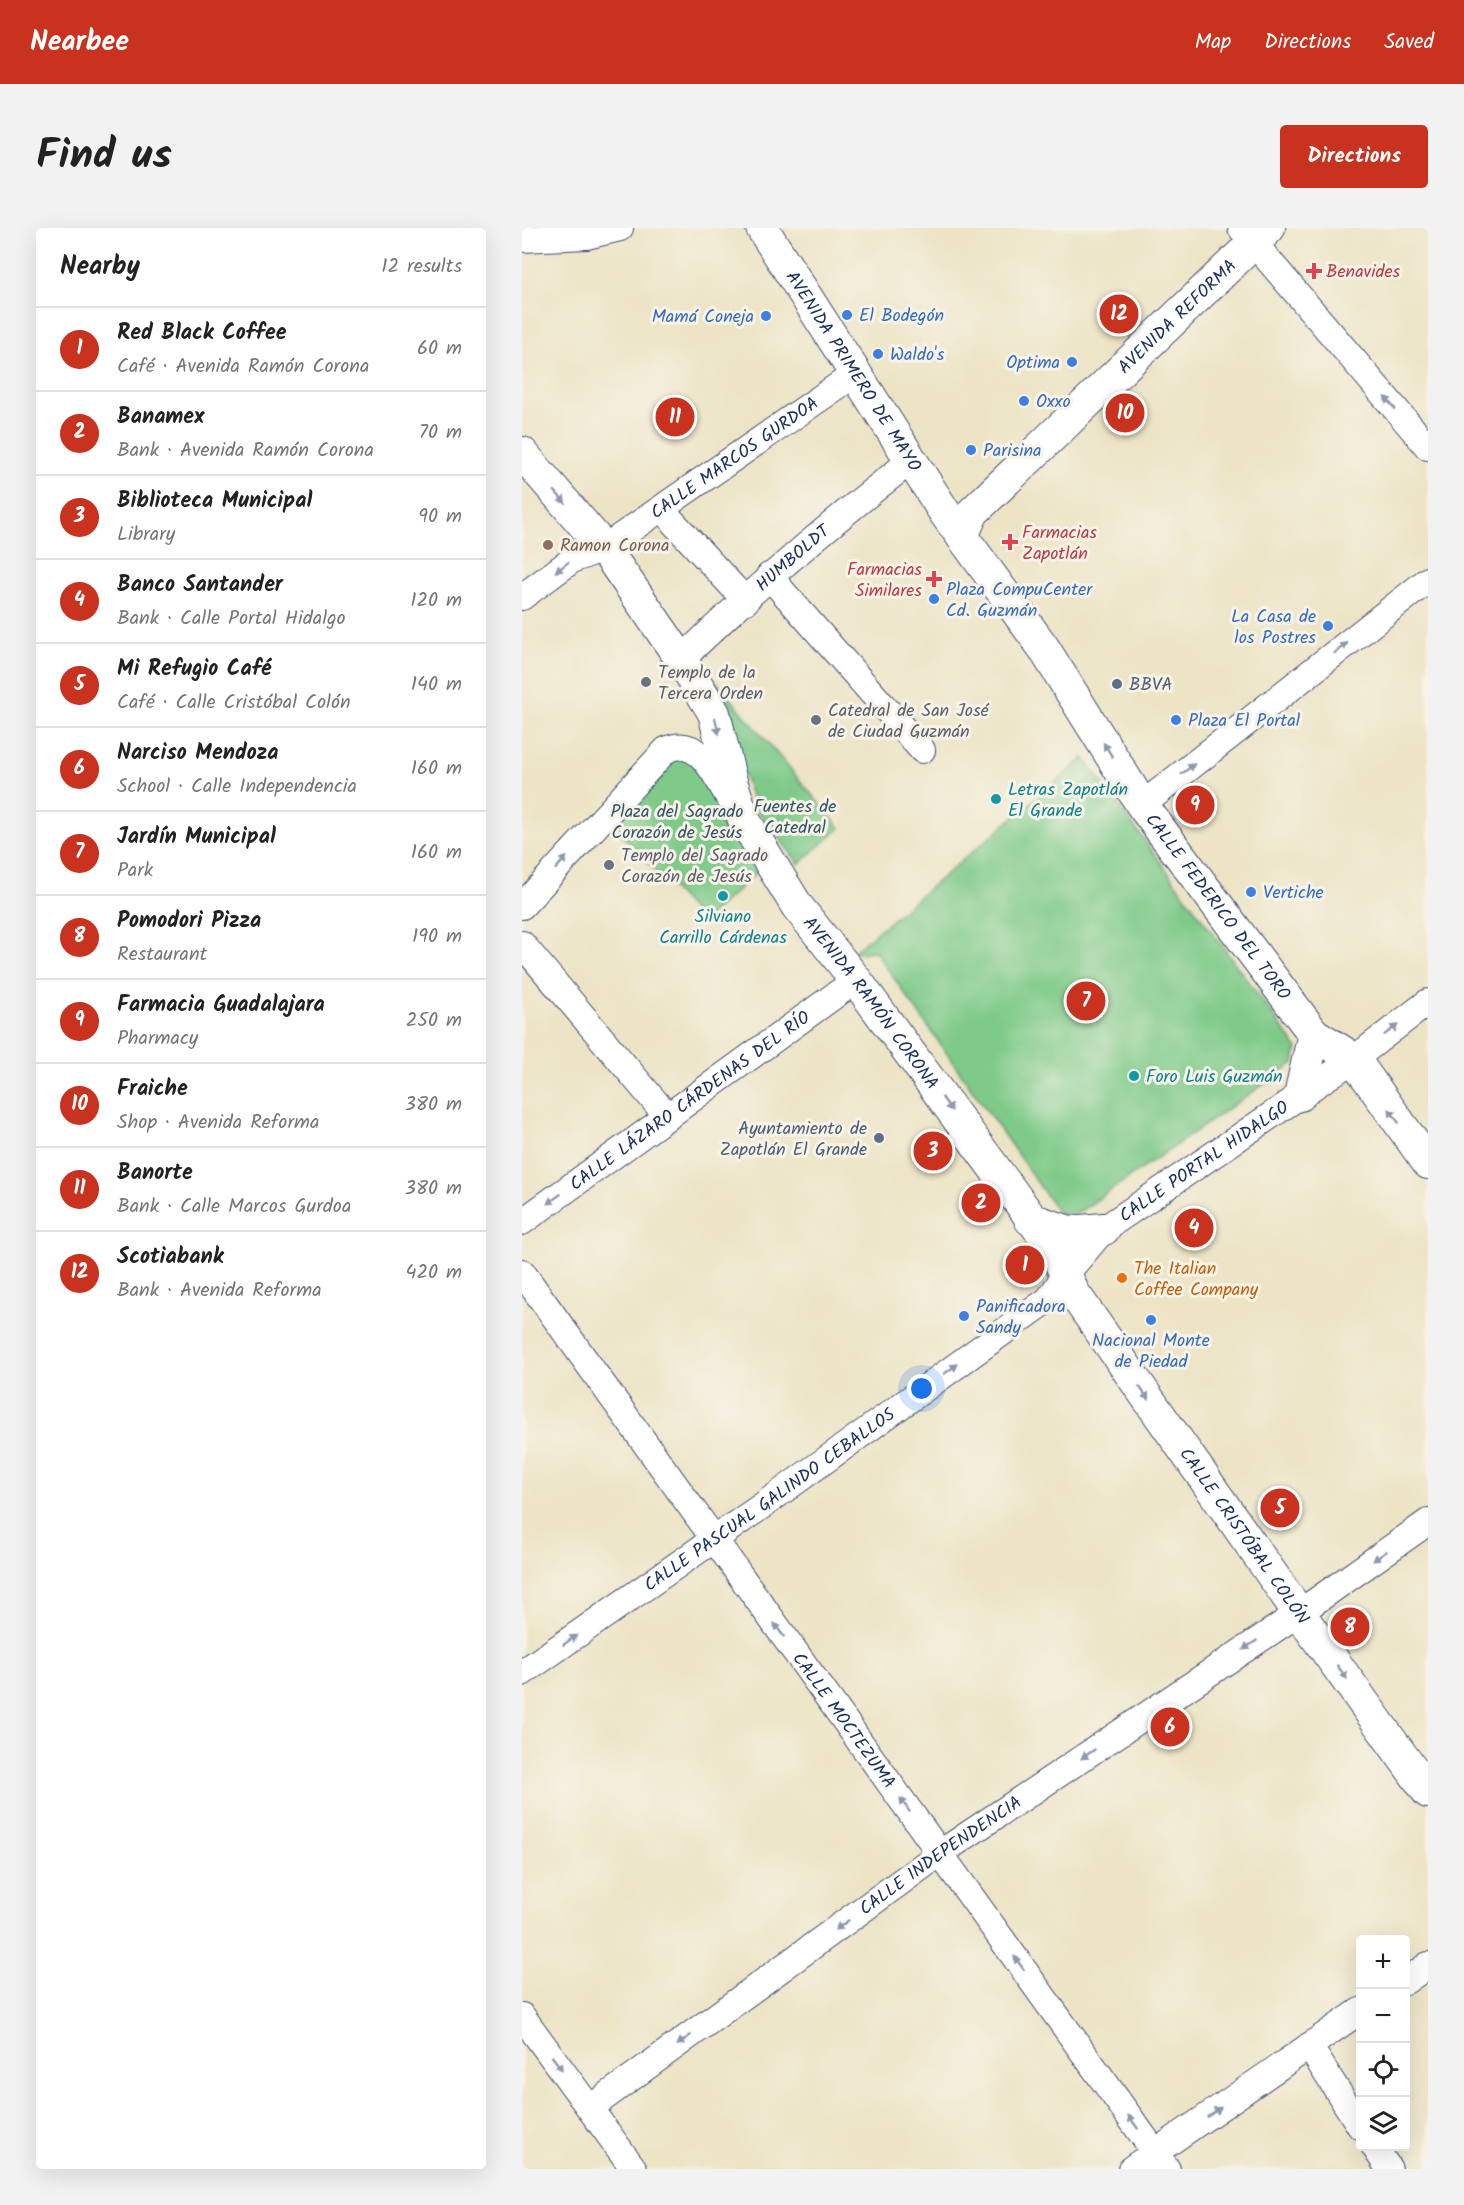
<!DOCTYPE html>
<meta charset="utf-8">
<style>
body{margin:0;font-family:Kalam,sans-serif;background:#f2f2f2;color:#222}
.controls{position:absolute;right:18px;bottom:18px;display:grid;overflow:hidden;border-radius:6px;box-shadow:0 6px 24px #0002}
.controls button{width:54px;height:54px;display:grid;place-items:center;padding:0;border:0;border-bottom:2px solid #e0e0e0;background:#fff;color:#222;font:30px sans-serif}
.you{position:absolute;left:400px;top:1161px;width:21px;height:21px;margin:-15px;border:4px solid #fff;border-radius:50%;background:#1a73e8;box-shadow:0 0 0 9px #1a73e833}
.badge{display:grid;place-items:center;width:39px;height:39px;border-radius:50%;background:#c8321e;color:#fff;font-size:20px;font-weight:700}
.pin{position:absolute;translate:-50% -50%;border:3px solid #fff;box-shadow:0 2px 6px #0006}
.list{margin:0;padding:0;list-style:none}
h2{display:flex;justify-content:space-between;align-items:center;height:78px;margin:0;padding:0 24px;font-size:26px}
h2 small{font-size:20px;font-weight:400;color:#767676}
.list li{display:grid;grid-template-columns:39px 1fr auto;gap:18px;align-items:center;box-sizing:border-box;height:84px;padding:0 24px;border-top:2px solid #e0e0e0}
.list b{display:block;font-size:22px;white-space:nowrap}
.list p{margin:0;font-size:20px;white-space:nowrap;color:#767676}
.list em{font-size:20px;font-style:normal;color:#767676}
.icon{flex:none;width:33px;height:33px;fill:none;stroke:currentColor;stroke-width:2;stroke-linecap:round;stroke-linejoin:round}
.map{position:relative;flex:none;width:906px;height:1941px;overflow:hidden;border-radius:6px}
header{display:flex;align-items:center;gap:36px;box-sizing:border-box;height:84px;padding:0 30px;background:#c8321e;color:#fff}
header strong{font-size:28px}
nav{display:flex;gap:33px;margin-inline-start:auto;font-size:21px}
.intro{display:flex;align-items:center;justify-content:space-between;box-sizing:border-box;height:144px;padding:0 36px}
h1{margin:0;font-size:42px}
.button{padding:15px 27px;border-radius:6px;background:#c8321e;color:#fff;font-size:21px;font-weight:700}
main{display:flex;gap:36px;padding:0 36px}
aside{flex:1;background:#fff;border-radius:6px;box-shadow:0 6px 24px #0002}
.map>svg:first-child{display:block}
.green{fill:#7eca88;stroke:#4c7c73;stroke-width:1.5}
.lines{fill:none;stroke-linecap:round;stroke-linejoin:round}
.minor-casing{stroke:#3a4a6d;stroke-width:28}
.major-casing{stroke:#3a4a6d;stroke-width:34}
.minor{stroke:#fff;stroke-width:26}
.major{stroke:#fff;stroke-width:32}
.oneway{fill:#8d97ae}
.health-dot{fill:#e0444e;stroke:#f7f3e8;stroke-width:2}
.shop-dot{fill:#3f7fe0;stroke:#f7f3e8;stroke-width:2}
.education-dot{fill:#8d6e63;stroke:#f7f3e8;stroke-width:2}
.worship-dot{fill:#6b7280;stroke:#f7f3e8;stroke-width:2}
.service-dot{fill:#5c6f8a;stroke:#f7f3e8;stroke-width:2}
.culture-dot{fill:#0f9aa8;stroke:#f7f3e8;stroke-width:2}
.food-dot{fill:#e8710a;stroke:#f7f3e8;stroke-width:2}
.labels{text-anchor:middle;stroke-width:6;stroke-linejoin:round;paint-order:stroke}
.health-label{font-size:18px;fill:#be3a42;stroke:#f7f3e8;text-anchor:start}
.shop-label{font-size:18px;fill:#366cbe;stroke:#f7f3e8;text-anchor:start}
.street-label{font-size:18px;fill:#1b2f5e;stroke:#f7f3e8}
.education-label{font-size:18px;fill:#785e54;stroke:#f7f3e8;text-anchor:start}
.worship-label{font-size:18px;fill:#5b616d;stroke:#f7f3e8;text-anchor:start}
.service-label{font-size:18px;fill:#4e5e75;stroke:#f7f3e8;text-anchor:start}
.culture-label{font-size:18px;fill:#0d838f;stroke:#f7f3e8;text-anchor:start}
.park-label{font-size:18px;fill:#345668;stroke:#f7f3e8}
.food-label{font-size:18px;fill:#c56008;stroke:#f7f3e8;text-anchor:start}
</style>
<header>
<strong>Nearbee</strong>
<nav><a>Map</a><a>Directions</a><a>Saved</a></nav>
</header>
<div class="intro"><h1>Find us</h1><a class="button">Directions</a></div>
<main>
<aside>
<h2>Nearby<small>12 results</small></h2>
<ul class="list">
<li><span class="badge">1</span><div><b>Red Black Coffee</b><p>Café · Avenida Ramón Corona</p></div><em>60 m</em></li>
<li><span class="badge">2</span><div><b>Banamex</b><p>Bank · Avenida Ramón Corona</p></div><em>70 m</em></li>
<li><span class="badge">3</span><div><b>Biblioteca Municipal</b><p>Library</p></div><em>90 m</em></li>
<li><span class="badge">4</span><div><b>Banco Santander</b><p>Bank · Calle Portal Hidalgo</p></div><em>120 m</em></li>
<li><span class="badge">5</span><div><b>Mi Refugio Café</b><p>Café · Calle Cristóbal Colón</p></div><em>140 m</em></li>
<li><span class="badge">6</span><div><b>Narciso Mendoza</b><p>School · Calle Independencia</p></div><em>160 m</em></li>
<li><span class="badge">7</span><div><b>Jardín Municipal</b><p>Park</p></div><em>160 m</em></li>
<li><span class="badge">8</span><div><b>Pomodori Pizza</b><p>Restaurant</p></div><em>190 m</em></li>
<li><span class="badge">9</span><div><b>Farmacia Guadalajara</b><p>Pharmacy</p></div><em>250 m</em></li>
<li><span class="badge">10</span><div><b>Fraiche</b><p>Shop · Avenida Reforma</p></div><em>380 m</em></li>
<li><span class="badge">11</span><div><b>Banorte</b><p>Bank · Calle Marcos Gurdoa</p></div><em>380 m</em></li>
<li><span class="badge">12</span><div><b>Scotiabank</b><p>Bank · Avenida Reforma</p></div><em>420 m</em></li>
</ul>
</aside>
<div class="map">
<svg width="906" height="1941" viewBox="0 0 906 1941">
<rect width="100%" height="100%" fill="#f7f3e8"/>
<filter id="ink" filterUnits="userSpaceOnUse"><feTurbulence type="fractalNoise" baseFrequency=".0167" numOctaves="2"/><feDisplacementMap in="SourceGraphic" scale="12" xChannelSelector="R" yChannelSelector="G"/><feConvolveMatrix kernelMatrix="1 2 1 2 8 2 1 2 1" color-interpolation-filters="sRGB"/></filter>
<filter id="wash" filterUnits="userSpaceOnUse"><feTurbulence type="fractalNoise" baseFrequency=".008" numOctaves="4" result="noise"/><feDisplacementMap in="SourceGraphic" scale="24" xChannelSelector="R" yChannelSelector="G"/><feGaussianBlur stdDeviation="1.35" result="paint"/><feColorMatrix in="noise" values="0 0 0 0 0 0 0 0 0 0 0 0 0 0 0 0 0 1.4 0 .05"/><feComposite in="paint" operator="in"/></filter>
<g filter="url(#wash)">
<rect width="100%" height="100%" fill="#ede4c5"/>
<g class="green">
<path d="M192,451L318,600L277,636L232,578Z"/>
<path d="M147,529L171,531L238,641L181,694L87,593Z"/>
<path d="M562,530L775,820L772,835L553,987H538L353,723L329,726Z"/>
</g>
</g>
<g filter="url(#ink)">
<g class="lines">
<g class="minor-casing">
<g id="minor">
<path d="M719,0L906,219"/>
<path d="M0,11L64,8L98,0"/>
<path d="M151,294L224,373"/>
<path d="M247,348L400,522"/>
<path id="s1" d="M0,369L50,332L82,320L333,146"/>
<path id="s2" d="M167,424C234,359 304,299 377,242"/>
<path d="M620,577L906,352"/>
<path d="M0,678L144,522C178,506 194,550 209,573"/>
<path d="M0,716L146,889"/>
<path id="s3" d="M0,994L334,752"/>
<path id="s4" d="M0,1044L645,1941"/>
<path id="s5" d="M0,1445L237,1280L527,1071L543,1047L582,1001L832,831L906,774"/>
<path d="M884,1753L906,1737"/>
<path d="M0,1788L112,1941"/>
<path d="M787,1818L838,1898"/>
<path id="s6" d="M68,1880L417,1626L777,1385L906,1294"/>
<path d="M852,1918L867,1941"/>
<path d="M609,1941L838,1783"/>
</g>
</g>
<g class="major-casing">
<g id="major">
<path id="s7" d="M240,0L423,285L521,419L620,577L792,806L832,831L906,935"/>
<path id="s8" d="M0,225L82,320L159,431L192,485L208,550L222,592L275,678L334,752L534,1024L551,1064L777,1385L906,1564"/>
<path id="s9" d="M440,308L451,284L747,0"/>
<path d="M778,867L792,806"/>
<path d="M508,991L547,1004L582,1001"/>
</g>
</g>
<use href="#minor" class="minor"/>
<use href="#major" class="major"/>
</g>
<defs><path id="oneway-solid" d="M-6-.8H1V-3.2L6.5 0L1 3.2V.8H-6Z" transform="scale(1.5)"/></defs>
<g class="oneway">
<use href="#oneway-solid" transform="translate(868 175) rotate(-131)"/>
<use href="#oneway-solid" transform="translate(38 269) rotate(49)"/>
<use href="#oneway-solid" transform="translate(40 339) rotate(143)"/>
<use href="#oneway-solid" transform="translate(819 420) rotate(-38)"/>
<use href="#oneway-solid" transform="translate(195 498) rotate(76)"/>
<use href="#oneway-solid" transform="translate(586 522) rotate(-122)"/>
<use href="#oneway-solid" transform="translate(666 541) rotate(-38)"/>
<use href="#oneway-solid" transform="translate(39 635) rotate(-48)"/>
<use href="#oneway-solid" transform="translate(869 802) rotate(-37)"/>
<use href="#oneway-solid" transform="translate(425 876) rotate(54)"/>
<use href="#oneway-solid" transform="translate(872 888) rotate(-125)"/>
<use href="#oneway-solid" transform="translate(32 971) rotate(144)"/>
<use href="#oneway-solid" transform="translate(429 1141) rotate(-36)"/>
<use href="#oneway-solid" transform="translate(622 1165) rotate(55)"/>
<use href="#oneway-solid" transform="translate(858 1328) rotate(145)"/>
<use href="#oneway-solid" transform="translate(257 1402) rotate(-126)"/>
<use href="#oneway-solid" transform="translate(48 1412) rotate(-35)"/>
<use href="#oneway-solid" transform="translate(728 1417) rotate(146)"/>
<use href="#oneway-solid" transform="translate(820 1444) rotate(54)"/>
<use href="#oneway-solid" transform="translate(566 1526) rotate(146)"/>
<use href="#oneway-solid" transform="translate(383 1577) rotate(-125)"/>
<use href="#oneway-solid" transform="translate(320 1697) rotate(144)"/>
<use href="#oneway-solid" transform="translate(497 1735) rotate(-126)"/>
<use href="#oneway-solid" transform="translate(162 1812) rotate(144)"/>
<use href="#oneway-solid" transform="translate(35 1835) rotate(53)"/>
<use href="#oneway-solid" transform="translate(692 1884) rotate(-35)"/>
<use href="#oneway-solid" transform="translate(611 1894) rotate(-126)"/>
</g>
</g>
<g class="health-dot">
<path d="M789 34h6v6h6v6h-6v6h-6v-6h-6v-6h6z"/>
<path d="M485 305h6v6h6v6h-6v6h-6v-6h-6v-6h6z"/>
<path d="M409 342h6v6h6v6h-6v6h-6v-6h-6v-6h6z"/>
</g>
<g class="shop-dot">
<circle cx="325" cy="87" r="6"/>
<circle cx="244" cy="88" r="6"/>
<circle cx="356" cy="126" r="6"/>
<circle cx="550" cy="134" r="6"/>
<circle cx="502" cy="173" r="6"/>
<circle cx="449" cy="222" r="6"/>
<circle cx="412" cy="371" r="6"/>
<circle cx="806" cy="398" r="6"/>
<circle cx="654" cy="492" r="6"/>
<circle cx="729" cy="664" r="6"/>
<circle cx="442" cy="1088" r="6"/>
<circle cx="629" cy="1092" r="6"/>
</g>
<circle class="education-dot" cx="26" cy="317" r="6"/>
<g class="worship-dot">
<circle cx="124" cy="454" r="6"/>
<circle cx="294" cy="492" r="6"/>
<circle cx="87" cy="637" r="6"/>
</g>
<g class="service-dot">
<circle cx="595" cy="456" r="6"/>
<circle cx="357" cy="910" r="6"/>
</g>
<g class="culture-dot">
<circle cx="474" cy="571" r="6"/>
<circle cx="201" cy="668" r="6"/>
<circle cx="612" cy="848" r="6"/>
</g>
<circle class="food-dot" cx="600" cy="1050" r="6"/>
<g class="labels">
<g class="health-label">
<text x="804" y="49">Benavides</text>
<text x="500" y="310">Farmacias<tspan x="500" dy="21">Zapotlán</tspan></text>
<text x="400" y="347" text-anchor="end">Farmacias<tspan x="400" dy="21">Similares</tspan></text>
</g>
<g class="shop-label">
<text x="337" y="93">El Bodegón</text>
<text x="232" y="94" text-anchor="end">Mamá Coneja</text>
<text x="368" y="132">Waldo's</text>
<text x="538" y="140" text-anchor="end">Optima</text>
<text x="514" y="179">Oxxo</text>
<text x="461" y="228">Parisina</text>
<text x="424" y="367">Plaza CompuCenter<tspan x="424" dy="21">Cd. Guzmán</tspan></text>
<text x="794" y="394" text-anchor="end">La Casa de<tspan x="794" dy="21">los Postres</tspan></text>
<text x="666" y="498">Plaza El Portal</text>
<text x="741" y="670">Vertiche</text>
<text x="454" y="1084">Panificadora<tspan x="454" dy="21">Sandy</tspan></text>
<text x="629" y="1118" text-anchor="middle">Nacional Monte<tspan x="629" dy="21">de Piedad</tspan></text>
</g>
<g class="street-label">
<text dy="6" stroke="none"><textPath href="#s9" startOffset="309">AVENIDA REFORMA</textPath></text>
<text dy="6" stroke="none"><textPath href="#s7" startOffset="170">AVENIDA PRIMERO DE MAYO</textPath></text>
<text dy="6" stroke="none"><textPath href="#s1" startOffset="255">CALLE MARCOS GURDOA</textPath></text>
<text dy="6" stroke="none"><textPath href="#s2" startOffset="140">HUMBOLDT</textPath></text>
<text dy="6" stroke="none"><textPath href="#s7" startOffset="818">CALLE FEDERICO DEL TORO</textPath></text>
<text dy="6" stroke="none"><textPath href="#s8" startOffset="658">AVENIDA RAMÓN CORONA</textPath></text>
<text dy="6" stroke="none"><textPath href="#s3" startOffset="207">CALLE LÁZARO CÁRDENAS DEL RÍO</textPath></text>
<text dy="6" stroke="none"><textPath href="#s5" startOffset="856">CALLE PORTAL HIDALGO</textPath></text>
<text dy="6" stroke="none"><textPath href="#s5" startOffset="302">CALLE PASCUAL GALINDO CEBALLOS</textPath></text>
<text dy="6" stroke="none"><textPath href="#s8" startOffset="1310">CALLE CRISTÓBAL COLÓN</textPath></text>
<text dy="6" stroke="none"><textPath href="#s4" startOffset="552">CALLE MOCTEZUMA</textPath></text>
<text dy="6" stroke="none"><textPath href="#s6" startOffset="432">CALLE INDEPENDENCIA</textPath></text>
</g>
<g class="education-label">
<text x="38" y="323">Ramon Corona</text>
</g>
<g class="worship-label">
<text x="136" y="450">Templo de la<tspan x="136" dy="21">Tercera Orden</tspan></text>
<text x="306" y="488">Catedral de San José<tspan x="306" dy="21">de Ciudad Guzmán</tspan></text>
<text x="99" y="633">Templo del Sagrado<tspan x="99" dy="21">Corazón de Jesús</tspan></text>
</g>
<g class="service-label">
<text x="607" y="462">BBVA</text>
<text x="345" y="906" text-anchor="end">Ayuntamiento de<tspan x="345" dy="21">Zapotlán El Grande</tspan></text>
</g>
<g class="culture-label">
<text x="486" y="567">Letras Zapotlán<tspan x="486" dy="21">El Grande</tspan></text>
<text x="201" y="694" text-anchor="middle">Silviano<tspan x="201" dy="21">Carrillo Cárdenas</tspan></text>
<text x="624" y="854">Foro Luis Guzmán</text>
</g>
<g class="park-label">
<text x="273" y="584">Fuentes de<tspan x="273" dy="21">Catedral</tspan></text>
<text x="155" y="589">Plaza del Sagrado<tspan x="155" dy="21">Corazón de Jesús</tspan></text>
</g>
<g class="food-label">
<text x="612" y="1046">The Italian<tspan x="612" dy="21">Coffee Company</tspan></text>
</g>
</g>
</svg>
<div class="controls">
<button>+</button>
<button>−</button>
<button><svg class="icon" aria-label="locate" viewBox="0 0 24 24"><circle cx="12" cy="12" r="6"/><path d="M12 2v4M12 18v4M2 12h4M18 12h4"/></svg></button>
<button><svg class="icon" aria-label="layers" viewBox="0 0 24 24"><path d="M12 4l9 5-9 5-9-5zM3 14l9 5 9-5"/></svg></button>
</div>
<div class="you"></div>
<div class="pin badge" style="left:503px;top:1037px">1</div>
<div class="pin badge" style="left:459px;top:975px">2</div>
<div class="pin badge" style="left:411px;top:923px">3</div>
<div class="pin badge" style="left:672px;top:1000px">4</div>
<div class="pin badge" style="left:758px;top:1280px">5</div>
<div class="pin badge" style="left:648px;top:1499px">6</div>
<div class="pin badge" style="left:564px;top:773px">7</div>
<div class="pin badge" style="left:828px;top:1399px">8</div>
<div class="pin badge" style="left:673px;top:577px">9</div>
<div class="pin badge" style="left:603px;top:185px">10</div>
<div class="pin badge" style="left:153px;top:189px">11</div>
<div class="pin badge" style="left:597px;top:86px">12</div>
</div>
</main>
